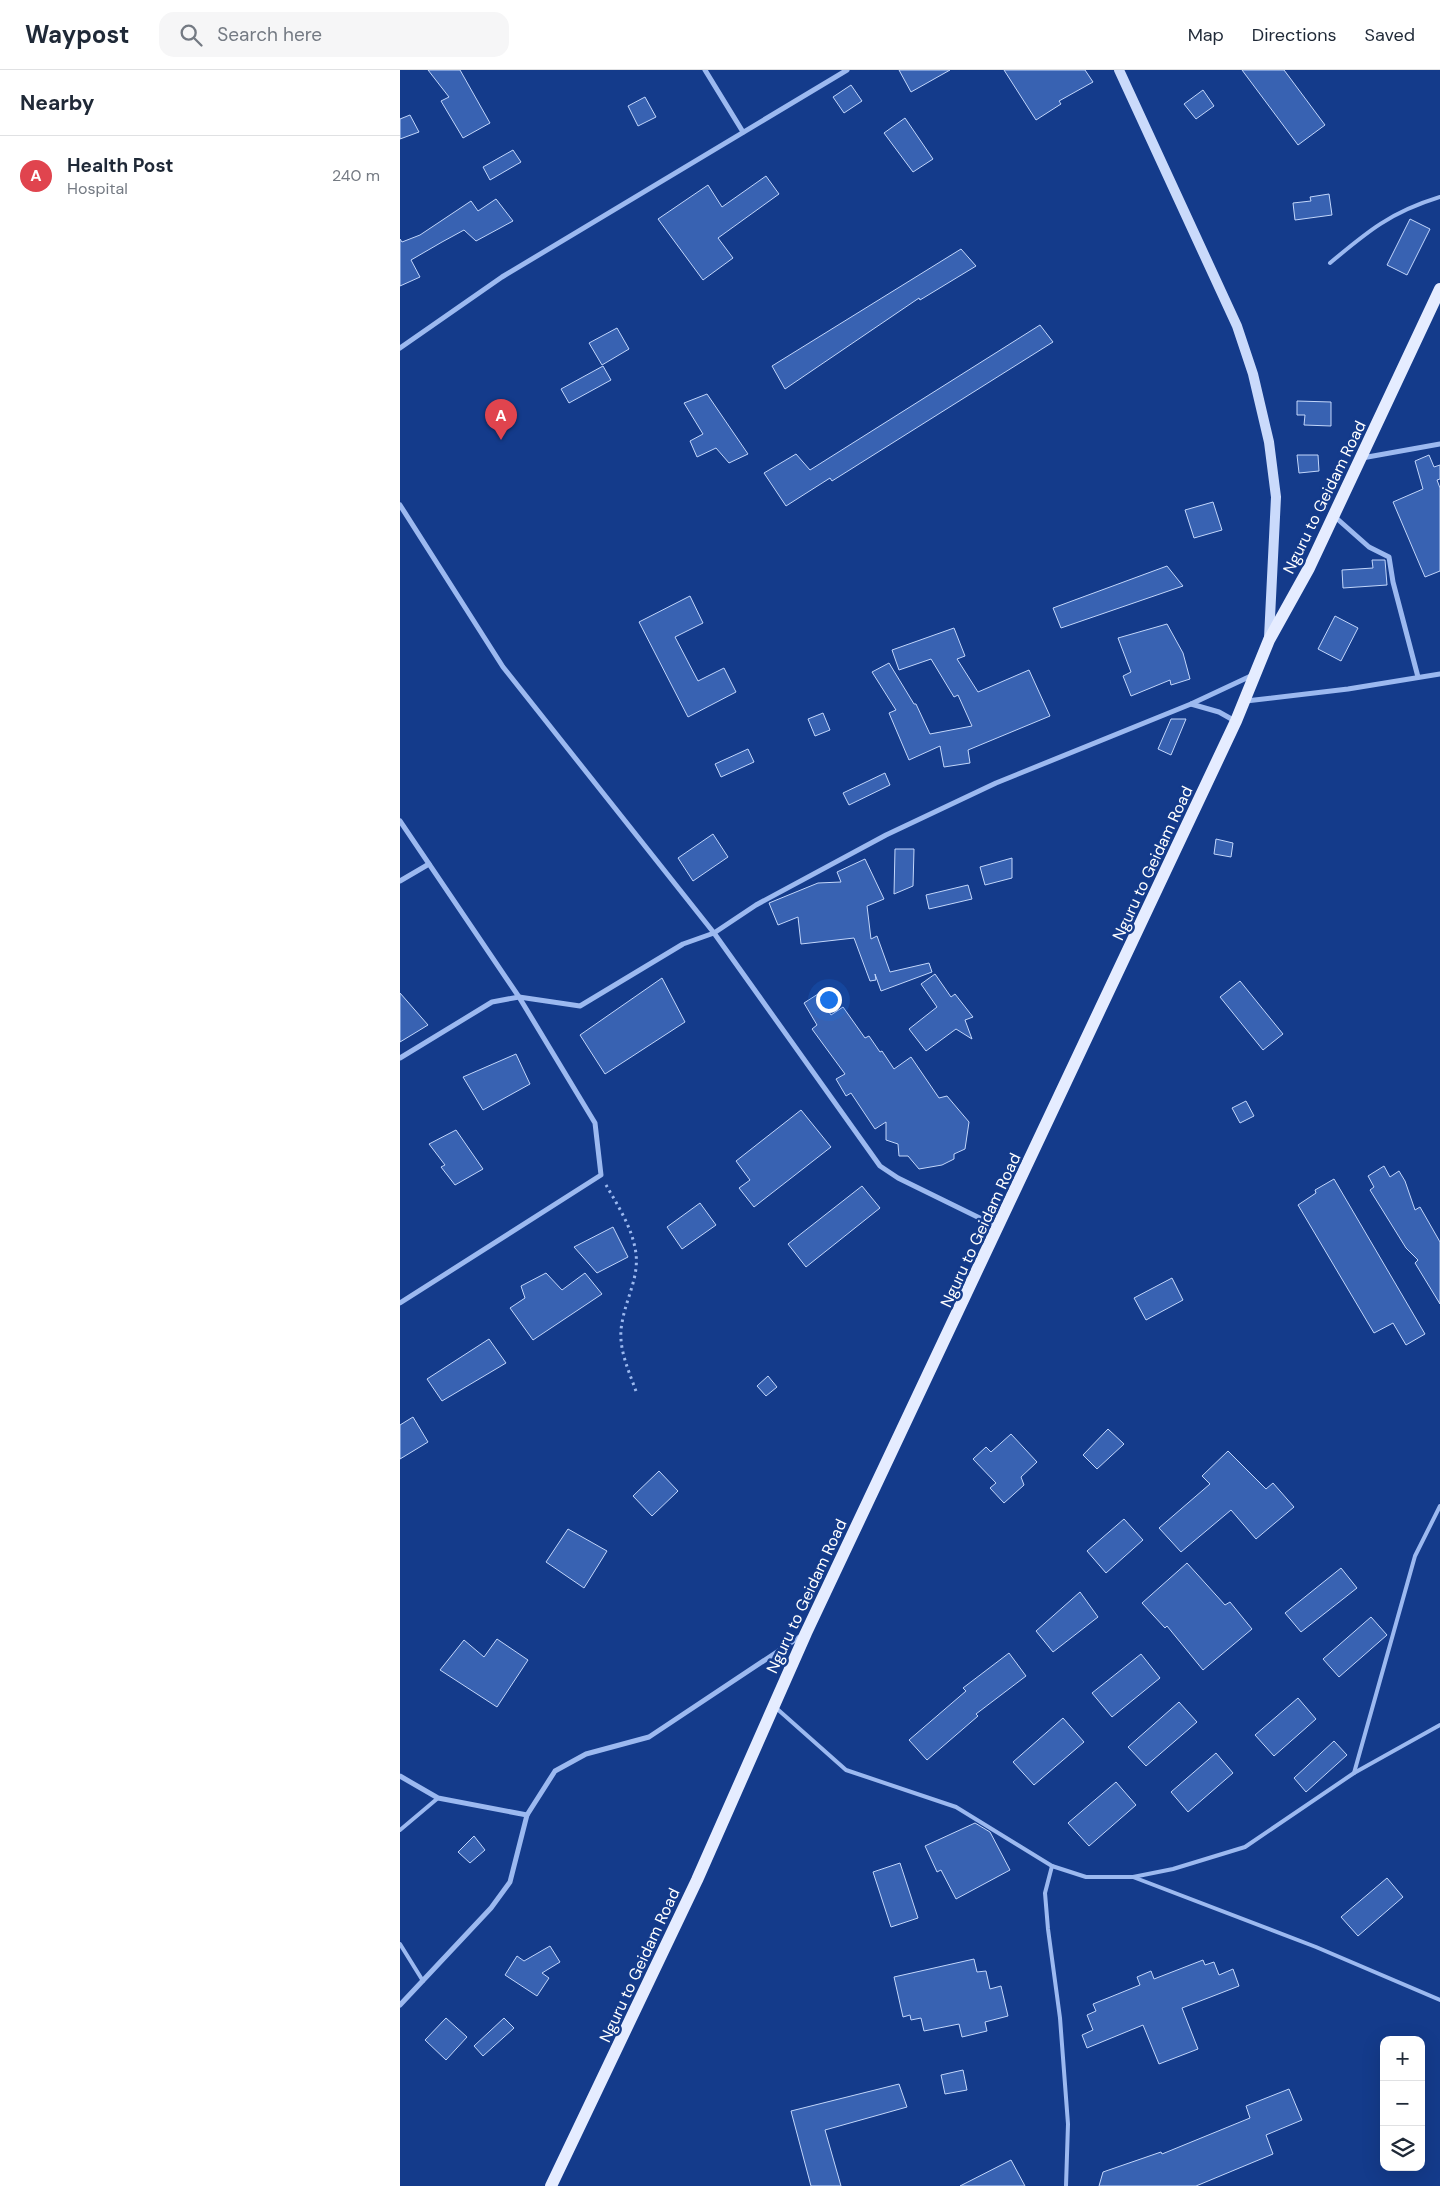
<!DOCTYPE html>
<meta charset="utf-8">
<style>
body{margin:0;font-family:"DM Sans",sans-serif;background:#f6f6f7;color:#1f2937}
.controls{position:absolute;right:15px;bottom:15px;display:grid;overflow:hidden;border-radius:10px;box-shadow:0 5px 20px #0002}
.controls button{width:45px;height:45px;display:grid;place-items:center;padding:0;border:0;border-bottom:1px solid #e0e1e3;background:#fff;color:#1f2937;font:25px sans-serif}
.you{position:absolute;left:428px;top:929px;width:18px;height:18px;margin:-12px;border:4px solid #fff;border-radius:50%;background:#1a73e8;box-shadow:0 0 0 8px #1a73e833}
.badge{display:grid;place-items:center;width:32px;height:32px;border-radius:50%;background:#1a73e8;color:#fff;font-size:16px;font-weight:700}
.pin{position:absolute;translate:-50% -41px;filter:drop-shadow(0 1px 2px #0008)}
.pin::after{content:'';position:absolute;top:26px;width:18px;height:15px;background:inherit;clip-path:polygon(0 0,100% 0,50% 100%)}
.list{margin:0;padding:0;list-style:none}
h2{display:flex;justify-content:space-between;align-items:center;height:65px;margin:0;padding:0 20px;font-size:21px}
h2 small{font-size:16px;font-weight:400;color:#747a83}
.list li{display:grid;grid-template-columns:32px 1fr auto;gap:15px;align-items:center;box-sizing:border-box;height:80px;padding:0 20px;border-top:1px solid #e0e1e3}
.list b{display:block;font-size:19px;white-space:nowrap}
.list p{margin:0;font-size:16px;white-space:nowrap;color:#747a83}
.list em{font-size:16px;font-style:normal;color:#747a83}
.icon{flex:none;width:28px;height:28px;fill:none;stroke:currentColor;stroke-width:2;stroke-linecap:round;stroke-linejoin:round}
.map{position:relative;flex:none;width:1040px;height:2116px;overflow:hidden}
header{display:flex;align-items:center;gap:30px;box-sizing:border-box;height:70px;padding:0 25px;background:#fff;border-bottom:1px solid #e0e1e3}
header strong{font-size:24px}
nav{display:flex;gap:28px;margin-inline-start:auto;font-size:18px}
.search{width:350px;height:45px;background:#f6f6f7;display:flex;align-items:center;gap:12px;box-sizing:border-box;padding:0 18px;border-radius:15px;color:#747a83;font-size:19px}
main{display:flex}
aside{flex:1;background:#fff}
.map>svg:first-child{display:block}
.building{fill:#3862b2;stroke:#c2d6fb}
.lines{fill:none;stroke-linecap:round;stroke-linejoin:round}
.path{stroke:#9cb9f0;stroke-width:3;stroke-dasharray:2.5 4;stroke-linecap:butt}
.service{stroke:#9cb9f0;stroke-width:4}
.minor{stroke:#9cb9f0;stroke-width:5}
.secondary{stroke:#cadafb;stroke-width:10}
.primary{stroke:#e5ecff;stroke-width:12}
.labels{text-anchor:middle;stroke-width:5;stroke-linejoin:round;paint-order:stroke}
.street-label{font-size:16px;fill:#fff;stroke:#143b8b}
</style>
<header>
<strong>Waypost</strong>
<div class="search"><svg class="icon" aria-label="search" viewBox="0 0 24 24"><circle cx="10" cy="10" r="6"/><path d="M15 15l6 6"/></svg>Search here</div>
<nav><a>Map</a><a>Directions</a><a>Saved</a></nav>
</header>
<main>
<aside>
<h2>Nearby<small></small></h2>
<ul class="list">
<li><span class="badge" style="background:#e0444e">A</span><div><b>Health Post</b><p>Hospital</p></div><em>240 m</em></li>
</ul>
</aside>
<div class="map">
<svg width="1040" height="2116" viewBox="0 0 1040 2116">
<rect width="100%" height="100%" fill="#143b8b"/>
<g class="building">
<path d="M28,0H60L90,53L63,68L41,31L49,27Z"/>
<path d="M499,0H550L511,22Z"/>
<path d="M604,0H685L693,12L659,31L661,34L636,50Z"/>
<path d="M842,0H884L925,55L898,75Z"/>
<path d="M451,15L462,31L444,43L433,27Z"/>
<path d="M803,20L814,36L796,49L784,34Z"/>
<path d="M245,27L256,47L238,56L228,36Z"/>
<path d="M10,45L19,62L0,69V49Z"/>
<path d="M505,48L533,89L513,102L484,63Z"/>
<path d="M113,80L121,92L90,110L83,97Z"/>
<path d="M366,106L379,124L318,168L333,188L303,210L258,149L308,115L322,137Z"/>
<path d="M929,124L932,145L895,150L893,133L911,131L910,127Z"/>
<path d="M96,129L113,151L76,171L64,160L42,172L11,190L20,207L0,216V169L2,172L20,165L71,131L78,141Z"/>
<path d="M1010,149L1030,159L1007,205L987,195Z"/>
<path d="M561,179L576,196L520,230L519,228L385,319L372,296Z"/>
<path d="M640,255L653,272L432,411L430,408L386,436L364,403L396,384L410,400Z"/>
<path d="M217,258L229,279L202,295L189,273Z"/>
<path d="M203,296L211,310L169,333L161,319Z"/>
<path d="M307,324L348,384L329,393L316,378L297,387L290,371L303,364L284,333Z"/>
<path d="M897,331L931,332V356L904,355L905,345H897Z"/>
<path d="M897,385H918L919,401L899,403Z"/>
<path d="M1029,385L1034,397L1040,395V409L1037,410L1040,418V501L1025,507L993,432L1023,419L1015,391Z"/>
<path d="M813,432L822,460L794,468L785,440Z"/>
<path d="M972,490H985L987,515L943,518L942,500L973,498Z"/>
<path d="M767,496L783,516L661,558L653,538Z"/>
<path d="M290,526L303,553L275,567L298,611L324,598L336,622L288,647L239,552Z"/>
<path d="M935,546L958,558L941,591L918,579Z"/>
<path d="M767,554L783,583L790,609L771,615L770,610L731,626L723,606L731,602L718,568Z"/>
<path d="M554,558L565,586L557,589L578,622L629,600L650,646L568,680L570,693L544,697L540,676L509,690L489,643L496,640L472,602L489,593L514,634H516L530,664L572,656L558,625L554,627L531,589L499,600L492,580Z"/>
<path d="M423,643L430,660L415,666L408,649Z"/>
<path d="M771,649H786L771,685L758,679Z"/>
<path d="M348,679L354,692L321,707L315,694Z"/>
<path d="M485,703L490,715L449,735L443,723Z"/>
<path d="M313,764L328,787L293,811L278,788Z"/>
<path d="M816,769L833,773L831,787L814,784Z"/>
<path d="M495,779H514L513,816L494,824Z"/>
<path d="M612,788V808L585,815L580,797Z"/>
<path d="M465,789L484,829L467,836L471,869L477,866L490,902L529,893L532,902L481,921L475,904L476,910L470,911L454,868L401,874L398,847L378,855L369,833L418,813L441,812L437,802Z"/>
<path d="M568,815L572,829L529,839L526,825Z"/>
<path d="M535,904L551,927L555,924L573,947L565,950L572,969L556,959L526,981L509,959L537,937L521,914Z"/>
<path d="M262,908L285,952L205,1004L180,965Z"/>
<path d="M840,911L883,964L863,980L820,927Z"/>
<path d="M0,923L28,955L0,972Z"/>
<path d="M418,924L431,945L443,937L465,968L469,966L480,982L482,981L494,999L511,987L539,1028L547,1026L569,1052L565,1079L554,1084V1089L542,1095L519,1099L508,1086H499L498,1074L486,1070V1052L475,1059L451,1023L446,1026L436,1009L445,1004L412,959L417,955L404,933Z"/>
<path d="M116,984L130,1014L83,1040L63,1007Z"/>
<path d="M846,1031L854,1046L840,1053L832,1038Z"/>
<path d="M401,1040L431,1077L354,1137L339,1118L350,1110L336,1091Z"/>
<path d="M56,1060L83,1099L55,1115L41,1097L45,1095L29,1074Z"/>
<path d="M984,1096L990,1107L999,1101L1005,1111L1015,1140L1020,1137L1040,1172V1234L1015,1193L1018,1190L1006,1178L970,1120L974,1117L968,1106Z"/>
<path d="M934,1109L1025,1264L1006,1275L993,1253L974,1263L898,1135L916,1123L915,1120Z"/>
<path d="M462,1116L480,1138L406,1197L388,1174Z"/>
<path d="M300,1133L316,1155L282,1179L267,1157Z"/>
<path d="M213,1157L228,1187L197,1203L174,1177Z"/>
<path d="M146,1203L162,1220L185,1203L202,1224L133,1270L110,1238L125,1228L121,1216Z"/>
<path d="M772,1208L783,1230L746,1250L734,1228Z"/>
<path d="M89,1269L106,1293L42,1331L27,1309Z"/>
<path d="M368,1306L377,1317L366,1326L357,1316Z"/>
<path d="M13,1347L28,1372L0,1389V1355Z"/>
<path d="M708,1359L724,1374L697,1399L683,1385Z"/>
<path d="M611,1364L637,1392L621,1407L624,1415L604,1433L590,1418L596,1413L573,1389L586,1377L591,1382Z"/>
<path d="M828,1381L866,1419L873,1413L894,1437L856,1469L831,1440L781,1482L759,1458L810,1414L802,1406Z"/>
<path d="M259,1401L278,1421L252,1446L233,1426Z"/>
<path d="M724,1449L743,1470L706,1503L687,1481Z"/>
<path d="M168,1459L207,1481L184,1518L146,1492Z"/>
<path d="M787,1493L825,1535L830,1532L852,1559L803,1600L767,1556L765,1558L742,1533Z"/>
<path d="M941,1498L957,1518L901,1562L885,1543Z"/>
<path d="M680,1522L698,1547L653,1582L636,1561Z"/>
<path d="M971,1547L987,1565L939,1607L923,1589Z"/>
<path d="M97,1569L128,1590L97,1637L40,1600L64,1570L84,1587Z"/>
<path d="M609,1583L626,1606L576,1644L578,1646L527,1690L509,1670L566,1621L563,1618Z"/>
<path d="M741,1584L760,1608L712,1647L692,1623Z"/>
<path d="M898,1628L916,1649L874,1686L855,1665Z"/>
<path d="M779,1632L797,1652L746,1696L728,1677Z"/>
<path d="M663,1648L684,1672L634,1715L613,1692Z"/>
<path d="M934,1671L947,1685L906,1722L894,1708Z"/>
<path d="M816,1683L833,1703L788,1742L771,1722Z"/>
<path d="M716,1712L736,1735L689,1776L668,1753Z"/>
<path d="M575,1753L590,1762L610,1800L556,1829L541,1800L537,1802L525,1776Z"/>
<path d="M74,1766L85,1780L70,1793L58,1782Z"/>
<path d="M500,1793L518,1848L491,1857L473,1802Z"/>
<path d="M987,1808L1003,1827L958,1866L941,1847Z"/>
<path d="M150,1876L160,1892L142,1903L149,1908L137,1926L105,1905L117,1886L124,1891Z"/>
<path d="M574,1889L577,1902L586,1901L590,1919L601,1916L608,1946L585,1952L587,1961L562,1967L559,1954L524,1961L521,1948L511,1950L510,1945L503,1947L494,1907Z"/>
<path d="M803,1890L805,1895L814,1892L819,1905L833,1899L839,1916L782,1938L798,1979L759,1994L743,1955L687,1978L682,1965L693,1960L687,1945L696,1941L693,1934L740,1915L737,1907L751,1901L754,1909Z"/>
<path d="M46,1948L67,1967L46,1990L25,1970Z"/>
<path d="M104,1948L114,1958L83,1986L74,1976Z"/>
<path d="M563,2000L567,2020L545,2024L541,2005Z"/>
<path d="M499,2014L507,2037L425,2060L441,2116H411L391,2041Z"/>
<path d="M889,2019L902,2050L866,2065L873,2084L796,2116H699L703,2102L761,2082L762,2084L850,2048L846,2036Z"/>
<path d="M611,2090L625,2116H560Z"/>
</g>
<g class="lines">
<path class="path" d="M206,1115C217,1134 231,1156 235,1178C241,1205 226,1227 222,1253C217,1277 229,1301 237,1324"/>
<g class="service">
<path d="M930,193C968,161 991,142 1040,127"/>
<path d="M375,1637L446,1700L556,1737L652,1796L686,1807H733L773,1799L845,1777L954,1703L1040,1655"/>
<path d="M954,1703L1015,1486L1040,1436"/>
<path d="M0,1760L38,1728"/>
<path d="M652,1796L645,1823L648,1859L660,1948L668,2054L666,2116"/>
<path d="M733,1807L916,1877L1040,1930"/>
<path d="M0,1874L23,1911"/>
</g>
<g class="minor">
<path d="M305,0L343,62"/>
<path d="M0,278L102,207L447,0"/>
<path d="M962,388L1040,374"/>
<path d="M0,435L103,597L314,863L480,1096L498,1108L598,1157"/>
<path d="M934,446L969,477L989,487L993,512L1018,607"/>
<path d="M846,631L948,619L1040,604"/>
<path d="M791,634L819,642L835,651"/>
<path d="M0,751L119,927L195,1053L201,1105L0,1233"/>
<path d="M0,811L29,794"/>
<path d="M0,988L92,932L119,927L180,936L283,874L314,863L356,835L486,765L596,713L791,634L853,605"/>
<path d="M0,1706L38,1728L127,1745"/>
<path d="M0,1935L91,1838L110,1812L127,1745L155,1701L186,1684L249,1667L401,1566"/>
</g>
<path class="secondary" d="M719,0L837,256L853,304L869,372L876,427L869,568"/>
<path class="primary" d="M151,2116L297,1810L406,1563L836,651L869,570L909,498L1040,219"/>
</g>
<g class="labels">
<g class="street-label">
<text transform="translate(924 427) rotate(-64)" y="6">Nguru to Geidam Road</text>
<text transform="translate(752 793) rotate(-65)" y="6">Nguru to Geidam Road</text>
<text transform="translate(580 1160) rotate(-65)" y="6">Nguru to Geidam Road</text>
<text transform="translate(406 1526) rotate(-65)" y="6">Nguru to Geidam Road</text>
<text transform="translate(239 1895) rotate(-65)" y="6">Nguru to Geidam Road</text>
</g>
</g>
</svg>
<div class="controls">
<button>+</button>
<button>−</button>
<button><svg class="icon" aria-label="layers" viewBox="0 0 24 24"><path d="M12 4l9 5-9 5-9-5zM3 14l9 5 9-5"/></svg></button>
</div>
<div class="you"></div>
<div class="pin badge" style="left:101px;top:370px;background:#e0444e">A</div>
</div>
</main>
